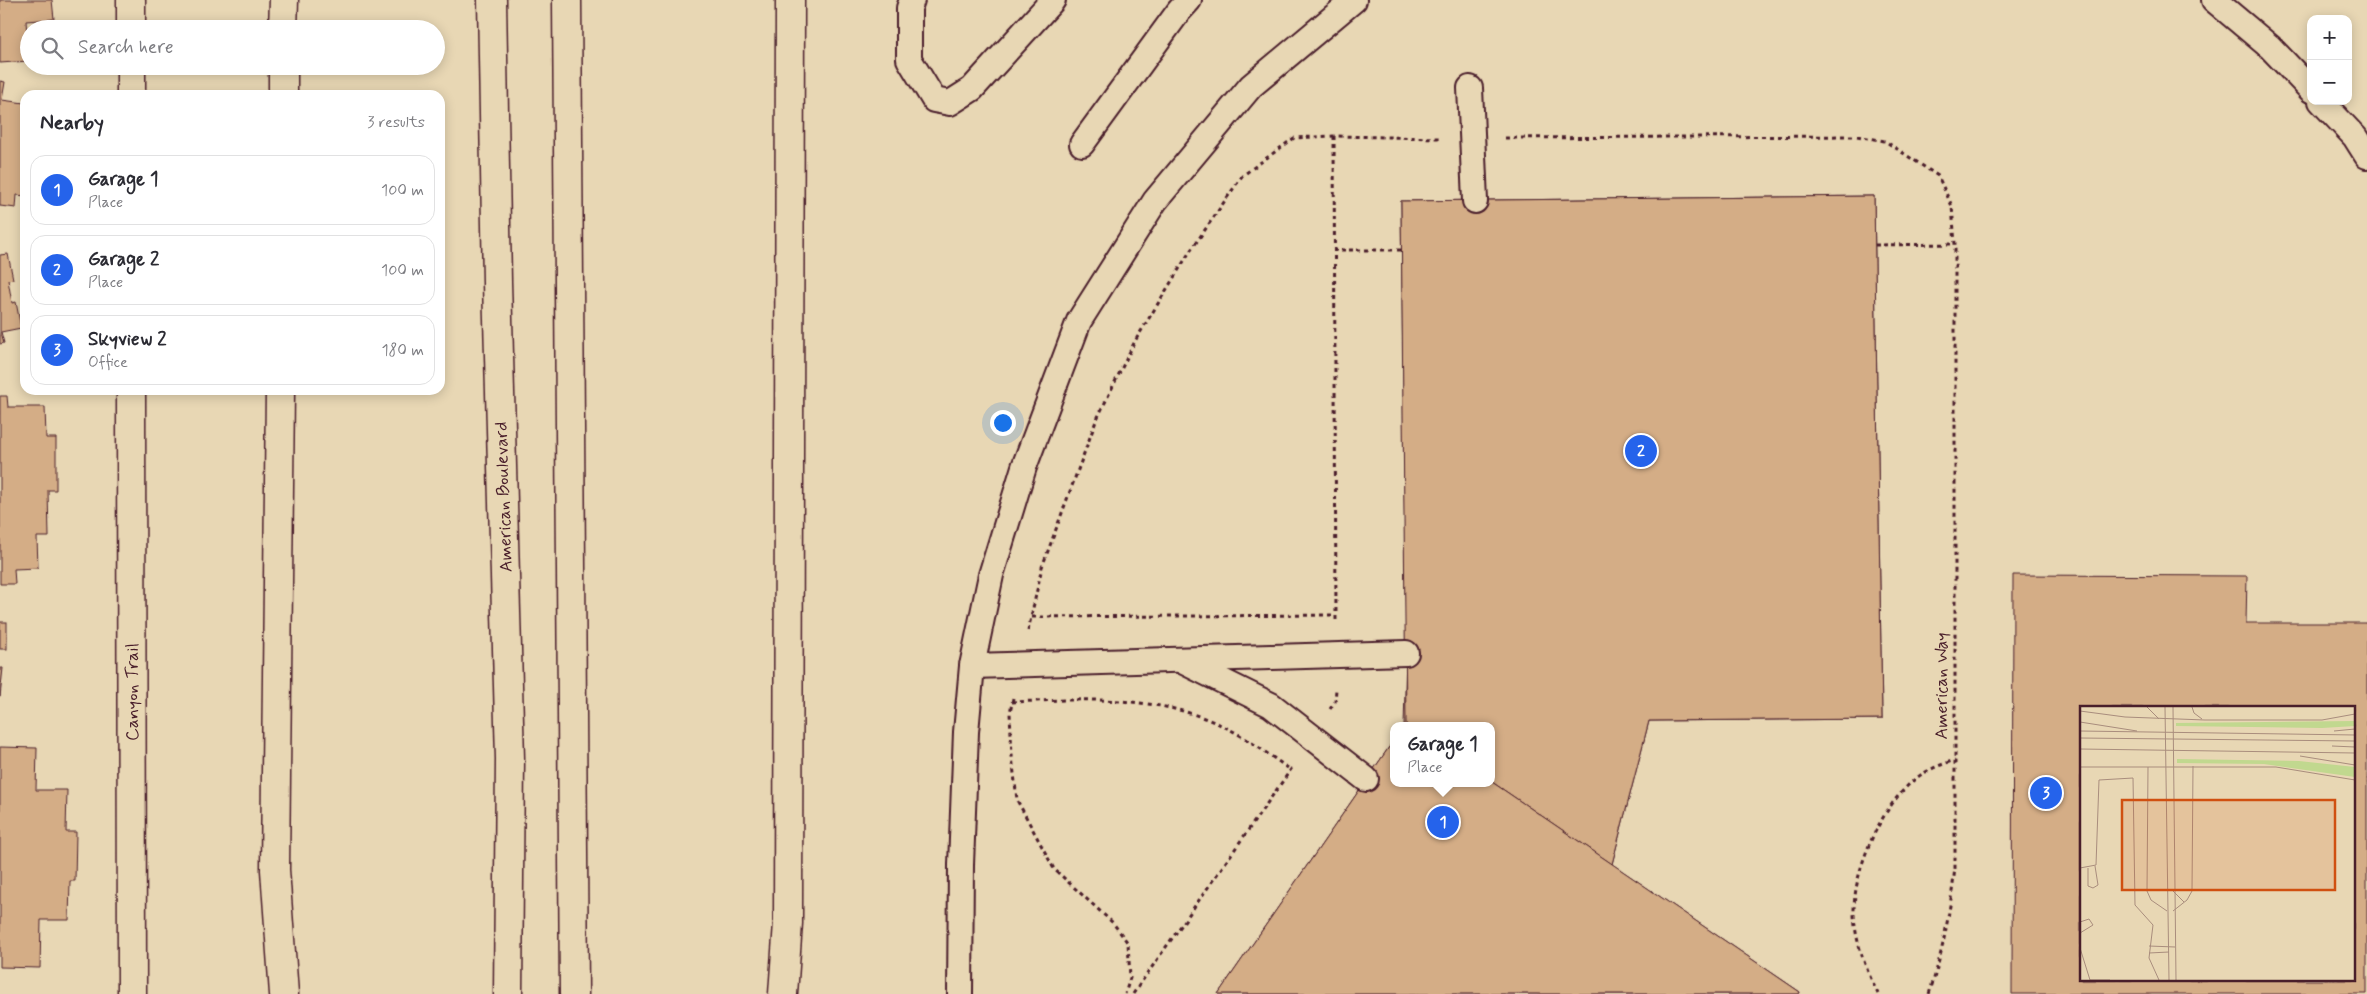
<!DOCTYPE html>
<meta charset="utf-8">
<style>
body{margin:0;font-family:Mynerve,sans-serif;background:#f7f7f7;color:#2b2b33}
.controls{position:absolute;right:15px;top:15px;display:grid;overflow:hidden;border-radius:10px;box-shadow:0 2px 12px #0003}
.controls button{width:45px;height:45px;display:grid;place-items:center;padding:0;border:0;border-bottom:1px solid #e1e1e2;background:#fff;color:#2b2b33;font:25px sans-serif}
.you{position:absolute;left:1002px;top:422px;width:18px;height:18px;margin:-12px;border:4px solid #fff;border-radius:50%;background:#1a73e8;box-shadow:0 0 0 8px #1a73e833}
.badge{display:grid;place-items:center;width:32px;height:32px;border-radius:50%;background:#2563eb;color:#fff;font-size:16px;font-weight:700}
.pin{position:absolute;translate:-50% -50%;border:2px solid #fff;box-shadow:0 1px 5px #0006}
.popup{position:absolute;left:1390px;top:722px;width:105px;height:65px;box-sizing:border-box;display:grid;place-content:center;border-radius:10px;background:#fff;filter:drop-shadow(0 1px 4px #0005);font-size:16px;white-space:nowrap;color:#7c7c81}
.popup b{font-size:19px;color:#2b2b33}
.popup::after{content:'';position:absolute;left:50%;top:100%;margin-left:-10px;border:10px solid transparent;border-top-color:#fff}
.list{margin:0;padding:0;list-style:none}
h2{display:flex;justify-content:space-between;align-items:center;height:65px;margin:0;padding:0 20px;font-size:21px}
h2 small{font-size:16px;font-weight:400;color:#7c7c81}
.list li{display:grid;grid-template-columns:32px 1fr auto;gap:15px;align-items:center;box-sizing:border-box;height:70px;margin:0 10px 10px;padding:0 10px;border:1px solid #e1e1e2;border-radius:15px}
.list b{display:block;font-size:19px;white-space:nowrap}
.list p{margin:0;font-size:16px;white-space:nowrap;color:#7c7c81}
.list em{font-size:16px;font-style:normal;color:#7c7c81}
.icon{flex:none;width:28px;height:28px;fill:none;stroke:currentColor;stroke-width:2;stroke-linecap:round;stroke-linejoin:round}
.map{position:relative;flex:none;width:2367px;height:994px;overflow:hidden}
.search{position:absolute;background:#fff;box-shadow:0 2px 12px #0003;left:20px;top:20px;width:425px;height:55px;display:flex;align-items:center;gap:12px;box-sizing:border-box;padding:0 18px;border-radius:28px;color:#7c7c81;font-size:19px}
.panel{position:absolute;background:#fff;box-shadow:0 2px 12px #0003;left:20px;top:90px;width:425px;height:305px;border-radius:15px}
.map>svg:first-child{display:block}
.building{fill:#d4ad86;stroke:#4a1f2b;fill-rule:evenodd}
.lines{fill:none;stroke-linecap:round;stroke-linejoin:round}
.lane-casing{stroke:#4a1f2b;stroke-width:28}
.street-casing{stroke:#4a1f2b;stroke-width:31}
.secondary-casing{stroke:#4a1f2b;stroke-width:31}
.path{stroke:#4a1f2b;stroke-width:3;stroke-dasharray:4 4;stroke-linecap:butt}
.lane{stroke:#e8d7b4;stroke-width:24}
.street{stroke:#e8d7b4;stroke-width:28}
.secondary{stroke:#e8d7b4;stroke-width:28}
.labels{text-anchor:middle;stroke-width:4;stroke-linejoin:round;paint-order:stroke}
.street-label{font-size:18px;fill:#4a1f2b;stroke:#e8d7b4}
.inset-road{fill:none;stroke:#a98d7d;stroke-width:1}
.view{fill:#d05011;fill-opacity:0.15;stroke:#d05011;stroke-width:2.5}
.inset-edge{fill:none;stroke:#4a1f2b;stroke-width:2.5}
</style>
<div class="map">
<svg width="2367" height="994" viewBox="0 0 2367 994">
<rect width="100%" height="100%" fill="#e8d7b4"/>
<filter id="ink" filterUnits="userSpaceOnUse"><feTurbulence type="fractalNoise" baseFrequency=".02" numOctaves="2"/><feDisplacementMap in="SourceGraphic" scale="10" xChannelSelector="R" yChannelSelector="G"/><feConvolveMatrix kernelMatrix="1 2 1 2 8 2 1 2 1" color-interpolation-filters="sRGB"/></filter>
<g filter="url(#ink)">
<g class="building">
<path d="M0,0H52L54,19L26,21L29,61L0,63Z"/>
<path d="M0,81L5,82L2,100L24,103L25,196L17,195L16,208L0,206Z"/>
<path d="M1874,196L1882,719L1649,721L1612,864L1800,992L1799,994H1218L1394,740V783H1492V726H1404L1406,653L1401,201Z"/>
<path d="M1874,196L1882,719L1649,721L1612,864L1492,782V726H1408L1406,724L1401,201Z"/>
<path d="M8,254L13,279L8,280L12,303L16,302L21,328L1,332L4,343L0,344V255Z"/>
<path d="M0,396H7L8,407H45L46,438H56V490H48L49,537H37L38,568L14,569L15,584H0Z"/>
<path d="M2013,575L2247,576L2246,623H2367V994H2012ZM2081,708H2353V980H2081Z"/>
<rect x="0" y="622" width="7" height="27"/>
<path d="M0,668H3L0,697Z"/>
<path d="M1394,740V783L1492,782L1800,992L1799,994H1218Z"/>
<path d="M0,747L37,748L36,790H67L66,832H76L75,881H70L69,920H41L40,968L0,967Z"/>
</g>
<g class="lines">
<g class="lane-casing">
<g id="lane">
<path d="M912,0L909,8V59L934,100L950,103L972,89L1053,0"/>
<path d="M2214,0L2270,47L2311,90"/>
<path d="M1470,88L1475,201"/>
<path d="M2321,101L2355,137L2367,156"/>
<path d="M1082,144L1179,11L1189,0"/>
<path d="M1184,662L1271,705L1366,779"/>
<path d="M972,666L1406,653"/>
<path d="M960,994L961,865L966,732L972,666L991,575L1024,467L1079,321L1155,201L1251,86L1354,0"/>
</g>
</g>
<g class="street-casing">
<g id="street">
<path d="M131,0V29"/>
<path d="M131,66V95"/>
<path d="M131,390L132,994"/>
</g>
</g>
<g class="secondary-casing">
<g id="secondary">
<path d="M492,0L497,282L510,759L508,994"/>
<path d="M567,0L574,994"/>
<path d="M283,29L284,0"/>
<path d="M283,95V66"/>
<path d="M280,390L275,870L284,994"/>
<path d="M783,994L788,923L790,0"/>
</g>
</g>
<g class="path">
<path d="M1334,136L1336,621"/>
<path d="M1505,138L1857,136L1885,141L1938,176L1952,206L1955,244V868C1950,911 1943,953 1929,994"/>
<path d="M1875,245L1955,244"/>
<path d="M1333,250H1402"/>
<path d="M1032,617L1336,615"/>
<path d="M1028,631L1042,567L1096,421L1135,341L1189,253L1242,176L1294,138L1334,136L1439,138"/>
<path d="M1013,698L1010,713L1012,756L1017,800L1054,869L1113,923L1128,943L1130,978L1125,994"/>
<path d="M1012,702C1084,699 1160,694 1227,728C1249,739 1270,756 1291,770"/>
<path d="M1330,709L1335,702L1336,689"/>
<path d="M1133,994L1294,765"/>
<path d="M1878,994C1866,969 1855,942 1854,914C1853,870 1880,808 1914,780C1926,770 1940,765 1955,760"/>
</g>
<use href="#lane" class="lane"/>
<use href="#street" class="street"/>
<use href="#secondary" class="secondary"/>
</g>
</g>
<g class="labels">
<g class="street-label">
<text transform="translate(503 497) rotate(-92)" y="6">American Boulevard</text>
<text transform="translate(1941 686) rotate(-90)" y="6">American Way</text>
<text transform="translate(132 692) rotate(-90)" y="6">Canyon Trail</text>
</g>
</g>
<g transform="translate(2080 706)">
<rect width="275" height="275" fill="#e8d7b4"/>
<path d="M275,15V20L242,22L96,20V17ZM97,53L219,55L275,61V71L184,58L97,57Z" fill="#c1d88f"/>
<path class="inset-road" d="M67,1L79,13M85,1L89,274M93,1L96,274M112,1L114,7L122,13M0,5L45,11L125,14H242L275,8M0,16L57,25M0,25L275,29M254,25L275,23M0,32L275,35M252,40L275,41M0,43L275,47M220,50L275,59M0,61H196L275,74M68,61L67,185L71,194L87,205M0,162L16,159L19,74L53,72L55,199L73,219L69,252L79,274M8,162V180L13,182L18,179L15,160M93,185L104,196M93,205L107,194L112,185L113,60M0,216L9,213L13,219L0,227M69,240L95,241M0,242L10,274M69,247L89,246M10,274H30"/>
<path class="view" d="M42,94H255V184H42Z"/>
<rect width="275" height="275" class="inset-edge"/>
</g>
</svg>
<div class="controls">
<button>+</button>
<button>−</button>
</div>
<div class="you"></div>
<div class="pin badge" style="left:1443px;top:822px">1</div>
<div class="popup"><b>Garage 1</b>Place</div>
<div class="pin badge" style="left:1641px;top:451px">2</div>
<div class="pin badge" style="left:2046px;top:793px">3</div>
<div class="search"><svg class="icon" aria-label="search" viewBox="0 0 24 24"><circle cx="10" cy="10" r="6"/><path d="M15 15l6 6"/></svg>Search here</div>
<section class="panel">
<h2>Nearby<small>3 results</small></h2>
<ul class="list">
<li><span class="badge">1</span><div><b>Garage 1</b><p>Place</p></div><em>100 m</em></li>
<li><span class="badge">2</span><div><b>Garage 2</b><p>Place</p></div><em>100 m</em></li>
<li><span class="badge">3</span><div><b>Skyview 2</b><p>Office</p></div><em>180 m</em></li>
</ul>
</section>
</div>
